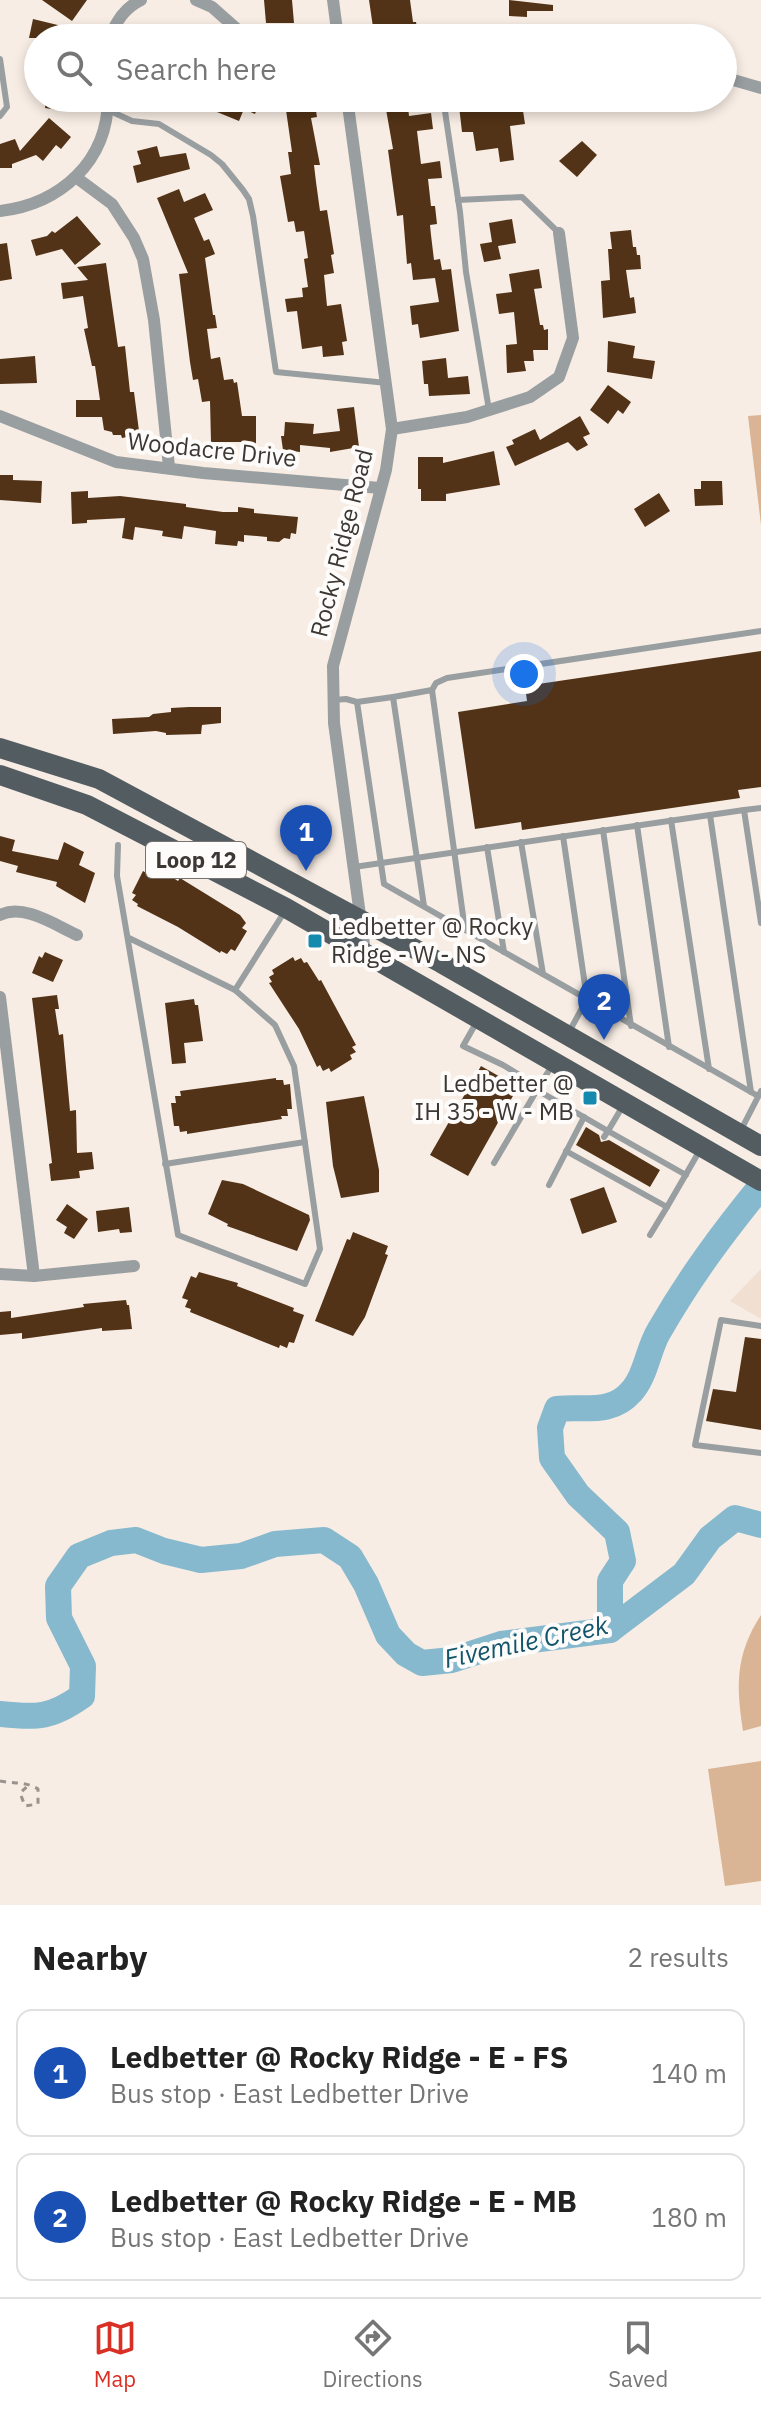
<!DOCTYPE html>
<meta charset="utf-8">
<style>
body{margin:0;font-family:"IBM Plex Sans",sans-serif;background:#f6f6f6;color:#222}
.you{position:absolute;left:524px;top:674px;width:28px;height:28px;margin:-20px;border:6px solid #fff;border-radius:50%;background:#1a73e8;box-shadow:0 0 0 12px #1a73e833}
.badge{display:grid;place-items:center;width:52px;height:52px;border-radius:50%;background:#d93025;color:#fff;font-size:26px;font-weight:700}
.pin{position:absolute;translate:-50% -66px;filter:drop-shadow(0 2px 4px #0008)}
.pin::after{content:'';position:absolute;top:42px;width:28px;height:24px;background:inherit;clip-path:polygon(0 0,100% 0,50% 100%)}
.list{margin:0;padding:0;list-style:none}
h2{display:flex;justify-content:space-between;align-items:center;height:104px;margin:0;padding:0 32px;font-size:34px}
h2 small{font-size:26px;font-weight:400;color:#767676}
.list li{display:grid;grid-template-columns:52px 1fr auto;gap:24px;align-items:center;box-sizing:border-box;height:128px;margin:0 16px 16px;padding:0 16px;border:2px solid #e0e0e0;border-radius:16px}
.list b{display:block;font-size:30px;white-space:nowrap}
.list p{margin:0;font-size:26px;white-space:nowrap;color:#767676}
.list em{font-size:26px;font-style:normal;color:#767676}
.icon{flex:none;width:44px;height:44px;fill:none;stroke:currentColor;stroke-width:2;stroke-linecap:round;stroke-linejoin:round}
.map{position:relative;flex:none;width:761px;height:1905px;overflow:hidden}
.search{position:absolute;background:#fff;box-shadow:0 4px 12px #0003;left:24px;right:24px;top:24px;height:88px;display:flex;align-items:center;gap:20px;box-sizing:border-box;padding:0 28px;border-radius:44px;color:#767676;font-size:30px}
.sheet{height:392px;background:#fff}
nav{display:flex;justify-content:space-around;align-items:center;box-sizing:border-box;height:112px;border-top:2px solid #e0e0e0;background:#fff;font-size:22px;color:#767676}
nav a{display:grid;justify-items:center;gap:4px}
nav .on{color:#d93025}
.map>svg:first-child{display:block}
.built{fill:#f1dfd2}
.green{fill:#d9b495}
.lines{fill:none;stroke-linecap:round;stroke-linejoin:round}
.river{stroke:#87b9ce;stroke-width:26}
.building{fill:#523317}
.path{stroke:#9a928c;stroke-width:3;stroke-dasharray:6 6;stroke-linecap:butt}
.service{stroke:#999fa1;stroke-width:6}
.minor{stroke:#999fa1;stroke-width:12}
.primary{stroke:#535d61;stroke-width:20}
.poi-dot{fill:#168aae;stroke:#fefcfa;stroke-width:3}
.labels{text-anchor:middle;stroke-width:8;stroke-linejoin:round;paint-order:stroke}
.shield{fill:#fefcfa;stroke:#76726f;stroke-width:2}
.shield-label{font-size:22px;font-weight:bold;fill:#3b3733}
.street-label{font-size:24px;fill:#3b3733;stroke:#fefcfa}
.poi-label{font-size:24px;fill:#3b3733;stroke:#fefcfa;text-anchor:start}
.water-label{font-size:26px;font-style:italic;fill:#12546b;stroke:#fefcfa}
</style>
<div class="map">
<svg width="761" height="1905" viewBox="0 0 761 1905">
<rect width="100%" height="100%" fill="#f8ede4"/>
<path class="built" d="M761,1269V1319L730,1301Z"/>
<g class="green">
<path d="M761,415V525L748,416Z"/>
<path d="M761,1615V1726L743,1731C736,1686 735,1655 761,1615Z"/>
<path d="M761,1761V1881L725,1886L708,1769Z"/>
</g>
<g class="lines">
<g class="river">
<path d="M610,1630V1581L623,1561L617,1532L578,1495L552,1458L550,1428L557,1409C584,1406 611,1415 631,1392C646,1376 648,1349 659,1331C690,1277 722,1234 761,1186"/>
<path d="M0,1714C37,1718 51,1718 82,1696L83,1666L59,1618L58,1586L79,1556L111,1543L136,1540L164,1551L201,1560L241,1556L275,1544L324,1540L350,1557L366,1584L388,1635L406,1654L422,1663L452,1660L501,1644L610,1630L684,1574L710,1538L735,1518L761,1525"/>
</g>
</g>
<g class="building">
<path d="M42,0H87L72,21Z"/>
<path d="M264,0H292L294,23H266Z"/>
<path d="M369,0H410L413,22H416L419,38H377L376,33L374,34Z"/>
<path d="M509,0L553,5V11H527V17L509,16Z"/>
<path d="M33,19L70,28L67,38H29Z"/>
<path d="M46,98H74L72,112L45,108Z"/>
<path d="M217,98H261L255,114L244,109L239,121L217,112L221,101Z"/>
<path d="M384,98H407L409,116L431,113L433,129L417,131L421,164L440,161L442,178L428,179L431,206H435L437,224L430,225L431,235L434,260L440,259L442,270L451,269L459,331L420,338L418,324L412,325L410,306L439,302L435,278L413,280L411,263L407,264L403,215L397,216L388,150L393,149Z"/>
<path d="M314,99L317,117L311,118L320,165H314L316,182L320,211L327,210L334,254L331,255L334,273L324,275L327,306L341,304L347,341L342,342L344,355L323,357L322,346L302,349L297,311L287,312L285,299L303,297L302,288L308,287L304,259L308,258L304,231L296,232L294,221L288,222L280,176L291,174L288,152H292L285,103Z"/>
<path d="M476,103L477,108L522,104L525,124L510,126L514,160L500,162L498,148L476,151L473,132H462L459,106Z"/>
<path d="M49,118L71,137L61,149L56,145L43,161L36,155L12,164V168H0V144L15,139L20,151Z"/>
<path d="M582,141L597,155L577,177L559,161Z"/>
<path d="M157,146L160,157L186,153L190,169L137,183L133,166L141,164L137,151Z"/>
<path d="M179,189L184,202L205,193L213,210L194,218L204,241L209,239L215,254L205,258L213,315H215L217,328L207,329L211,359L220,357L224,380L233,379L234,383L237,382L242,416H256V446L241,447V442H211L210,401L202,402L198,379L193,380L190,362L179,274L188,273L157,198Z"/>
<path d="M77,216L101,244L75,265L62,249L36,256L31,240L47,236L52,231L55,233Z"/>
<path d="M512,219L516,243L498,246L501,259L484,262L480,244L492,242L489,223Z"/>
<path d="M631,230L633,247H636L637,255H640L641,269L626,270L630,298L634,297L636,313L603,318L601,281L610,280L608,249H612L610,232Z"/>
<path d="M7,243L12,279L0,281V244Z"/>
<path d="M106,263L118,347L125,346L130,392H134L139,431L137,435L122,438L121,435H113L112,432L104,430L102,417H76V400H100L95,366H92L84,329L88,328L83,296L63,299L61,283L88,280L77,267Z"/>
<path d="M539,269L542,288L534,289L540,325H543L544,330L548,329V350H533L534,361H524L526,371L507,373L506,345L517,344L514,312L499,314L496,294L512,292L509,274Z"/>
<path d="M608,341L635,346L633,358L655,361L652,379L607,372Z"/>
<path d="M35,356L37,383L0,384V359Z"/>
<path d="M446,358L448,378L468,376L470,394L429,396L428,384H424L422,361Z"/>
<path d="M608,385L631,402L623,414L618,410L608,424L590,410Z"/>
<path d="M354,407L359,447L330,452V448L300,445V452L283,450L281,436H284L285,422L314,424L313,434L340,431L337,409Z"/>
<path d="M580,416L590,434L583,437L588,445L577,451L568,442L515,466L506,447L514,444L512,440L535,429L540,440Z"/>
<path d="M494,451L500,485L446,494V501H421V489H418V457H443V463Z"/>
<path d="M0,475H13V480L42,481L41,503L0,500Z"/>
<path d="M701,481H722L723,505L695,506L694,489H701Z"/>
<path d="M88,491V498L120,496L186,504V507L223,512H238V507L254,509V513L298,517L296,534L291,533L290,539L284,538L279,542L267,541V537L244,535V542L238,541L237,546L215,544L216,531L184,526L182,539L162,536L163,531L135,527L133,540L122,538L125,518L87,520V523L72,524L71,492Z"/>
<path d="M659,493L670,511L645,527L634,509Z"/>
<path d="M761,651V787L738,790L740,798L522,830L521,822L475,829L458,712L527,701L525,686Z"/>
<path d="M189,707H221V723L202,725L201,734L166,735V733L156,731L113,734L112,719L149,717L153,714L171,712V708Z"/>
<path d="M0,836L15,840L12,851L58,860L64,842L84,852L79,865L95,873L85,903L56,886L57,882L16,872L18,866L0,861Z"/>
<path d="M151,868L156,871L158,868L178,881L180,878L240,915L246,923L242,928L247,931L235,951L231,949L227,954L221,951L220,953L178,927L137,906L138,904L132,900L136,895L132,893L143,871L148,874Z"/>
<path d="M45,952L63,960L53,982L32,973L39,956L42,958Z"/>
<path d="M293,957L295,961L301,958L304,963L307,962L319,981L321,980L356,1045L352,1047L356,1052L350,1055L352,1059L331,1072L329,1068L323,1071L320,1065L317,1067L299,1029L269,983L272,982L269,977L274,974L272,970Z"/>
<path d="M57,995L59,1009H55L59,1035L63,1034L70,1111L76,1110L77,1153L92,1152L94,1169L79,1171L80,1178L51,1181L49,1164L52,1163L32,998Z"/>
<path d="M194,999L195,1005H198L203,1041L184,1043L186,1063L172,1064L165,1003Z"/>
<path d="M481,1066L518,1087L468,1176L430,1155Z"/>
<path d="M276,1078V1080H283L284,1085L290,1084L292,1109H287L288,1116H281L282,1119L187,1134V1131L180,1132L179,1126H174L171,1103H176L175,1096H181L180,1091Z"/>
<path d="M364,1096L379,1170V1192L341,1198L333,1166L326,1102Z"/>
<path d="M586,1127L599,1135L601,1142L609,1140L660,1170L650,1187L576,1145Z"/>
<path d="M222,1180L243,1184L309,1215L310,1220L297,1251L227,1226L228,1224L208,1214Z"/>
<path d="M604,1187L617,1222L582,1234L570,1199Z"/>
<path d="M67,1204L88,1219L74,1239L64,1233L67,1227L56,1220Z"/>
<path d="M129,1207L132,1232L120,1233L119,1229L98,1232L96,1211Z"/>
<path d="M353,1232L388,1246L385,1254L388,1255L365,1317L353,1336L315,1321L347,1239L350,1240Z"/>
<path d="M199,1272L238,1283L237,1286L294,1308L293,1311L304,1315L294,1343L289,1342L287,1348L280,1345L279,1348L190,1312L191,1309L185,1307L188,1300L182,1298L191,1276L196,1278Z"/>
<path d="M126,1300L127,1305H129L132,1329L102,1331V1328L22,1339V1333L0,1335V1312L11,1311V1318L84,1307L83,1304Z"/>
<path d="M745,1337L761,1339V1430L706,1421L713,1389L736,1392Z"/>
</g>
<g class="lines">
<path class="path" d="M0,1781C14,1784 25,1781 38,1789V1804L25,1806L20,1793L30,1784"/>
<g class="service">
<path d="M0,59L7,107L0,116"/>
<path d="M443,98L460,212L466,272L489,410"/>
<path d="M108,110L132,121L159,124L211,155L222,164L243,190L249,199L253,216L276,372L387,383"/>
<path d="M458,200L522,197L559,233"/>
<path d="M432,690L465,930"/>
<path d="M393,697L432,690L436,683L447,678L761,631"/>
<path d="M334,700L346,699L357,702L393,697L424,906"/>
<path d="M357,702L384,884L758,1096"/>
<path d="M744,810L761,808"/>
<path d="M710,815L751,1092"/>
<path d="M671,820L709,1069"/>
<path d="M637,825L669,1047"/>
<path d="M603,830L631,1026"/>
<path d="M563,836L587,999L569,1032"/>
<path d="M521,842L543,974"/>
<path d="M118,845L117,876L178,1235L305,1284L320,1249L294,1066L275,1025L235,990L129,938"/>
<path d="M487,847L504,952"/>
<path d="M354,867L744,810L761,923"/>
<path d="M235,990L285,911"/>
<path d="M476,1023L463,1046L503,1065L539,1087"/>
<path d="M551,1067L537,1090L608,1131L604,1137"/>
<path d="M624,1104L608,1131L686,1175"/>
<path d="M741,1130L761,1091"/>
<path d="M566,1151L667,1207L650,1235"/>
<path d="M494,1163L537,1090"/>
<path d="M165,1164L305,1142"/>
<path d="M549,1185L584,1117"/>
<path d="M667,1207L700,1150"/>
<path d="M761,1326L721,1320L695,1445L761,1453"/>
</g>
<g class="minor">
<path d="M196,0L212,7L247,38"/>
<path d="M333,0L338,38"/>
<path d="M109,38C117,21 124,8 141,0"/>
<path d="M723,77L761,88"/>
<path d="M347,98L392,429L386,470L333,666L334,723L365,952"/>
<path d="M77,178L112,204L134,238L143,259L154,320L169,467"/>
<path d="M0,211C60,204 108,162 108,98"/>
<path d="M0,416L116,462L203,473L380,488"/>
<path d="M392,429L467,417L530,397L559,377L573,338L559,233"/>
<path d="M0,915C23,903 55,925 77,935"/>
<path d="M0,997L34,1276"/>
<path d="M0,1274L34,1276L134,1266"/>
</g>
<g class="primary">
<path d="M0,748L99,779L441,963L761,1146"/>
<path d="M0,775L87,805L286,908L761,1181"/>
</g>
</g>
<g class="poi-dot">
<rect x="307" y="933" width="16" height="16" rx="4"/>
<rect x="582" y="1090" width="16" height="16" rx="4"/>
</g>
<g class="labels">
<rect class="shield" x="146" y="842" width="100" height="36" rx="6"/>
<g class="shield-label">
<text x="196" y="868">Loop 12</text>
</g>
<g class="street-label">
<text transform="translate(212 450) rotate(6)" y="8">Woodacre Drive</text>
<text transform="translate(342 543) rotate(-76)" y="8">Rocky Ridge Road</text>
</g>
<g class="poi-label">
<text x="331" y="935">Ledbetter @ Rocky<tspan x="331" dy="28">Ridge - W - NS</tspan></text>
<text x="574" y="1092" text-anchor="end">Ledbetter @<tspan x="574" dy="28">IH 35 - W - MB</tspan></text>
</g>
<g class="water-label">
<text transform="translate(526 1642) rotate(-12)" y="9">Fivemile Creek</text>
</g>
</g>
</svg>
<div class="you"></div>
<div class="pin badge" style="left:306px;top:871px;background:#1a4fb4">1</div>
<div class="pin badge" style="left:604px;top:1040px;background:#1a4fb4">2</div>
<div class="search"><svg class="icon" aria-label="search" viewBox="0 0 24 24"><circle cx="10" cy="10" r="6"/><path d="M15 15l6 6"/></svg>Search here</div>
</div>
<section class="sheet">
<h2>Nearby<small>2 results</small></h2>
<ul class="list">
<li><span class="badge" style="background:#1a4fb4">1</span><div><b>Ledbetter @ Rocky Ridge - E - FS</b><p>Bus stop · East Ledbetter Drive</p></div><em>140 m</em></li>
<li><span class="badge" style="background:#1a4fb4">2</span><div><b>Ledbetter @ Rocky Ridge - E - MB</b><p>Bus stop · East Ledbetter Drive</p></div><em>180 m</em></li>
</ul>
</section>
<nav>
<a class="on"><svg class="icon" aria-label="map" viewBox="0 0 24 24"><path d="M3 6l6-2 6 2 6-2v14l-6 2-6-2-6 2zM9 4v14M15 6v14"/></svg>Map</a>
<a><svg class="icon" aria-label="directions" viewBox="0 0 24 24"><path d="M12 3l9 9-9 9-9-9zM9 14v-3h6M13 9l2 2-2 2"/></svg>Directions</a>
<a><svg class="icon" aria-label="saved" viewBox="0 0 24 24"><path d="M7 4h10v16l-5-4-5 4z"/></svg>Saved</a>
</nav>
